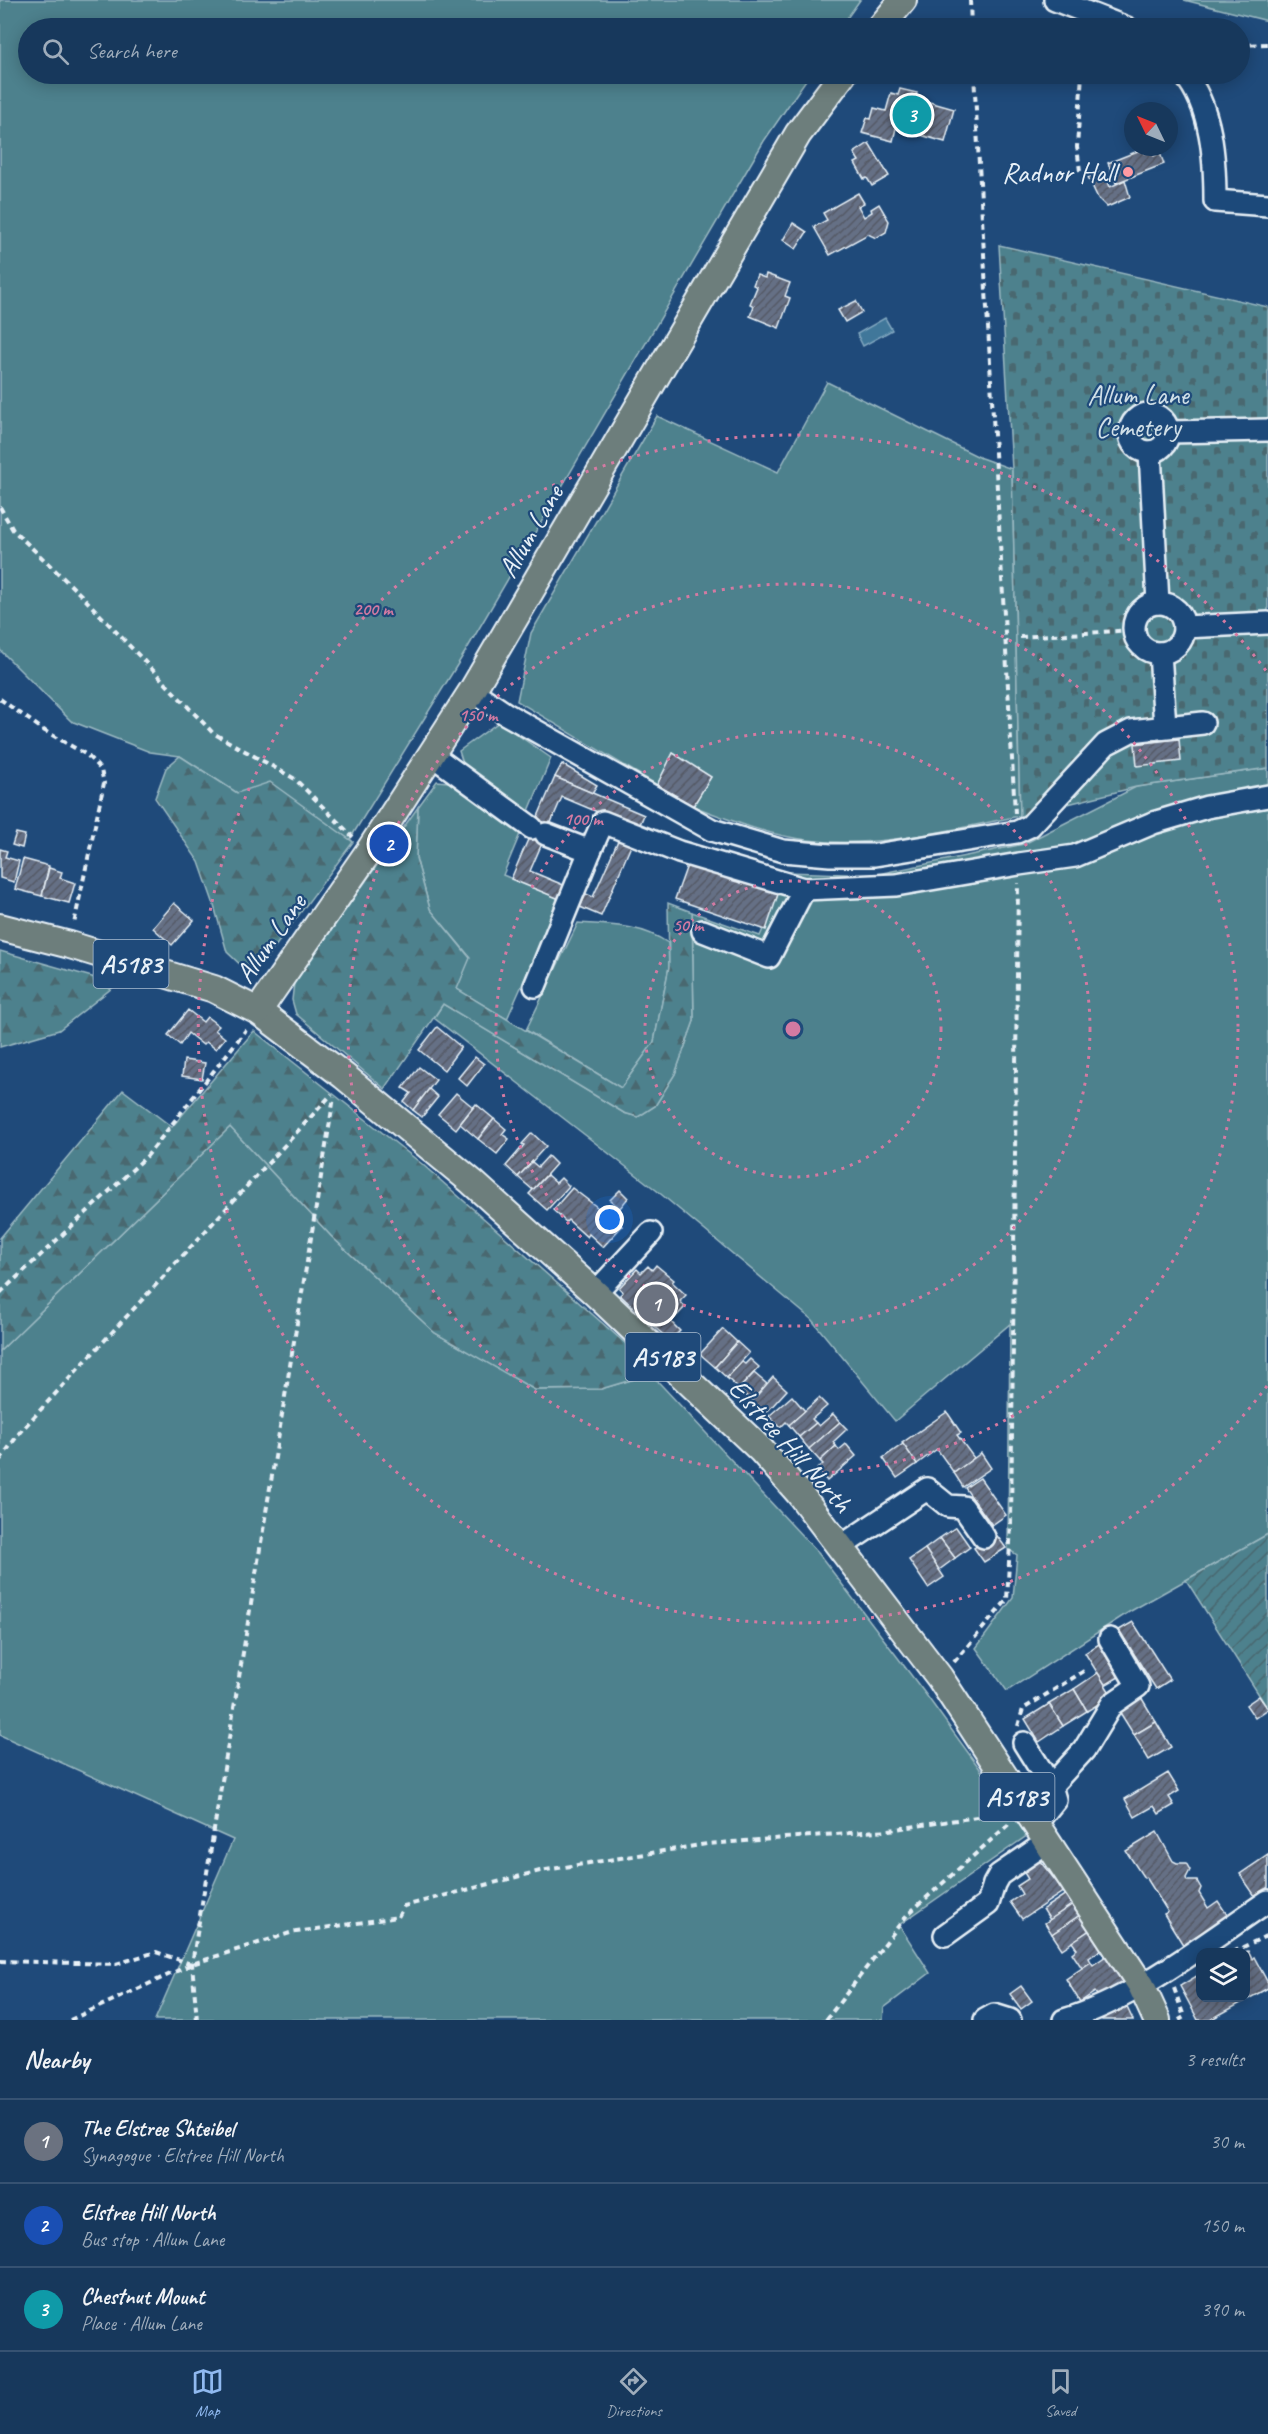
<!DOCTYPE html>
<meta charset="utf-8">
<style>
body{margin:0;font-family:Caveat,sans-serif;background:#203f62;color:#f1f3f6}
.controls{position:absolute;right:18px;bottom:18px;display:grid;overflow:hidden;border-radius:12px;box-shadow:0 3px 15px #0003}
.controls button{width:54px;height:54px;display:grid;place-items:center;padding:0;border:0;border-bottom:2px solid #365272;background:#17385c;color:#f1f3f6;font:30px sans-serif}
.compass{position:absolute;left:1124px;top:102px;width:54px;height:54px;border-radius:50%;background:#17385c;box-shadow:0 3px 15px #0003;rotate:313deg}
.you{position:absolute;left:610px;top:1220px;width:21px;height:21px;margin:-15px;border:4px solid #fff;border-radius:50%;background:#1a73e8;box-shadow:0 0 0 9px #1a73e833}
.badge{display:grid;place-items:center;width:39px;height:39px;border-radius:50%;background:#90b9f0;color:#fff;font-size:20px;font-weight:700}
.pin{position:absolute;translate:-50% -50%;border:3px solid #fff;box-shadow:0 2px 6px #0006}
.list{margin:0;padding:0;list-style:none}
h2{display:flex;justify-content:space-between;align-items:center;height:78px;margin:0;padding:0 24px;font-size:26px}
h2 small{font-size:20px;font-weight:400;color:#9eacbb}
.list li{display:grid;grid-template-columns:39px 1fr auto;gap:18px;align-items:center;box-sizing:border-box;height:84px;padding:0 24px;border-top:2px solid #365272}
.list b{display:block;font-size:22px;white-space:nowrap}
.list p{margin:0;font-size:20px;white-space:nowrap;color:#9eacbb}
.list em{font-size:20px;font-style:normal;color:#9eacbb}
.icon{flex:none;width:33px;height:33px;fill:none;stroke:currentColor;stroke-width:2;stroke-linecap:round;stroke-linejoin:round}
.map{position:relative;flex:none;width:1268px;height:2020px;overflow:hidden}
.search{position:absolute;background:#17385c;box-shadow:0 3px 15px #0003;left:18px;right:18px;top:18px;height:66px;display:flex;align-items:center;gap:15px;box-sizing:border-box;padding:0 21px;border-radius:33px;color:#9eacbb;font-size:22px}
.sheet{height:330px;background:#17385c}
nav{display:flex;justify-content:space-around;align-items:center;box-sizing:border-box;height:84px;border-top:2px solid #365272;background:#17385c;font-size:16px;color:#9eacbb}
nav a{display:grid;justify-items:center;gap:3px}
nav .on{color:#90b9f0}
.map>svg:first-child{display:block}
.green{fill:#4e818d;stroke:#9bb9c2;stroke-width:1.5}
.forest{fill:url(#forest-firs);stroke:#9bb9c2;stroke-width:1.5}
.cemetery{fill:url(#cemetery-stones);stroke:#9bb9c2;stroke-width:1.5}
.garden{fill:url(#garden-furrows);stroke:#9bb9c2;stroke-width:1.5}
.water{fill:#3f779a;stroke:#83a8c0;stroke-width:1.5}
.building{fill:url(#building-hatch);stroke:#e8f1f8;stroke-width:1.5}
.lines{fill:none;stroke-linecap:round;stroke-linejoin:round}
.minor-casing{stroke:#e8f1f8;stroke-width:26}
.major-casing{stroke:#e8f1f8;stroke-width:30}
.path{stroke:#e8f1f8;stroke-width:4;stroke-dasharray:6 4.5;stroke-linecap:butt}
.minor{stroke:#1f4a7a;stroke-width:21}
.major{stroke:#6d7e7c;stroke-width:26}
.ring{fill:none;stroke:#d37aa2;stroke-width:3;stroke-dasharray:3 6}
.poi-dot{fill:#ff9aa2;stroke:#1f4a7a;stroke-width:2}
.labels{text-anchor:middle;stroke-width:4.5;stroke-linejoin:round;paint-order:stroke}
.shield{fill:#1f4a7a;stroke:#acbfd2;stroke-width:1.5}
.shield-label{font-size:27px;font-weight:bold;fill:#e8f1f8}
.poi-label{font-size:28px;fill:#e8f1f8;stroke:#1f4a7a;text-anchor:end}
.park-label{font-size:28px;fill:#d1e0e8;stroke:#1f4a7a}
.street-label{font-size:28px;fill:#e8f1f8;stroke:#1f4a7a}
.centre{fill:#d37aa2;stroke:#1f4a7a;stroke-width:3}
.ring-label{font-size:18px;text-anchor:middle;font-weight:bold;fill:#d37aa2;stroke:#1f4a7a;stroke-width:4.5;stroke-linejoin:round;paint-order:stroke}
</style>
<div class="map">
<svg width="1268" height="2020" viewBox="0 0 1268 2020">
<defs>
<pattern id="forest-firs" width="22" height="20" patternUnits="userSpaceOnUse" patternTransform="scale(1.5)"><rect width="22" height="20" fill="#4e818d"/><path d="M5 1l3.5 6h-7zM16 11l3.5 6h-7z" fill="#4a676f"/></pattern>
<pattern id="cemetery-stones" width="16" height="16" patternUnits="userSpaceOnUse" patternTransform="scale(1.5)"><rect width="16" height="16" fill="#4e818d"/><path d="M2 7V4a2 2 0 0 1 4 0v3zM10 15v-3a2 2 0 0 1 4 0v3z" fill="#4a676f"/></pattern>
<pattern id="garden-furrows" width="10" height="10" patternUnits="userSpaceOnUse" patternTransform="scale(1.5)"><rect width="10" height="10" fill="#4e818d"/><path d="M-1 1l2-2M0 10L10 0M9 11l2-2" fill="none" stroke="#4a676f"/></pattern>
<pattern id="building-hatch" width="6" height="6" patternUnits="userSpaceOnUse" patternTransform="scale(1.5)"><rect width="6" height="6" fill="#656f85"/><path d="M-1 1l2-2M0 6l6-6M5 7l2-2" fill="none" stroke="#545a65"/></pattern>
</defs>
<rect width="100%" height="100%" fill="#1f4a7a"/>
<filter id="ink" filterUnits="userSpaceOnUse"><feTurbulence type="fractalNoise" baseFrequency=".0167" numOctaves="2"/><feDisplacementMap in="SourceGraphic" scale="12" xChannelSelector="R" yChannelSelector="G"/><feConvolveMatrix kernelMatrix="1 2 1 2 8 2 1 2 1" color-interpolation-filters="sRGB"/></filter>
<g filter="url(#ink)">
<g class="green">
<path d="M0,0H860L840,28H28V74H810L764,141L467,649L350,839L353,842L264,810L180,756L150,752L71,721L0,650Z"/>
<path d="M1184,0H1268V21Z"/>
<path d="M827,382L981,458L1012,469L1020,816C951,829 878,849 807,840C767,835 730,820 693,806L711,777L673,753L657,785L517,701L531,633L657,416L778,472Z"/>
<path d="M499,722L551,758L526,818L466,773L459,751Z"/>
<path d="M1268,768V1534L1129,1612L1007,1691L976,1648L1013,1598L1017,1555L1008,1549L1010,1324L895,1421L811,1319L656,1190L434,1018L443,1004L624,1113L638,1117L655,1106L675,1074L694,1021L692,912L760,936L788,872L873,875L1024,844L1136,787Z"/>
<path d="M437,781L460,783L522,829L503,875L560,899L507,1019L456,989L470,957L430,909L416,858L418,807Z"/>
<path d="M578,923C610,925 641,924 668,943L669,967L654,1042L621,1088L526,1030Z"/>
<path d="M230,1127L331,1236L435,1333L535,1390L601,1389L651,1374L819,1554L924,1692L1028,1835L899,1925L930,1973L884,2008L883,2020H155L233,1840L0,1735V1351Z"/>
</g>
<g class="forest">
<path d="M180,756L237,793L270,782L353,842L266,959L244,968L227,952L213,902L199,862L155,798L166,768Z"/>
<path d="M418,807L416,858L430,909L470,958L457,989L621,1088L654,1042L669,967L668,903L692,912L694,1021L675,1074L655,1106L638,1117L624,1113L443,1004L385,1089L296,1014L292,1000L294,983Z"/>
<path d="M0,951L117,984L59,1030L0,1047Z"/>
<path d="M254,1031L422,1164L626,1344L651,1374L601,1389L535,1390L435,1333L331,1236L230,1127L0,1351V1238L123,1090L172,1127Z"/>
</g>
<path class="cemetery" d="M999,245L1268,307V768L1136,787L1020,816L1012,469Z"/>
<path class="garden" d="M1268,1534V1709L1186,1580Z"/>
<path class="water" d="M885,318L892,330L863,346L857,334Z"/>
<g class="building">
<path d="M900,89L917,93L915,98L954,109L945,142L896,128L893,141L862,133L867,118L871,119L874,108L886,111L891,93L898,95Z"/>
<path d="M869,143L889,176L872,186L867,178L864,179L855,163L859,161L854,153Z"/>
<path d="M1143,149L1145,153L1152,150L1154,156L1160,153L1164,164L1116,183L1108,163Z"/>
<path d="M1104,171L1110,187L1125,180L1130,197L1107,207L1098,198L1088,177Z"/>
<path d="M858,193L864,203L858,206L864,217L872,212L871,209L879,204L889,221L886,232L876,238L868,234L830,255L814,227L827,220L823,213Z"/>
<path d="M793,223L807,232L796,249L783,240Z"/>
<path d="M766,274L790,283L785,296L790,298L779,328L750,316L754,306L750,304L757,287L753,285L757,275L765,278Z"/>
<path d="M856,301L862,312L845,322L838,310Z"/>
<path d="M1179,739L1181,761L1137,766L1135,744Z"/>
<path d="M673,753L711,777L693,806L657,785Z"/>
<path d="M562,764L597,785L592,793L555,777Z"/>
<path d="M555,777L644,815L638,829L562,797L530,871L568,887L562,900L511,879Z"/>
<path d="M16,833L25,835L22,848L12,845Z"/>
<path d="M620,836L633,841L601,916L580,907L586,894L593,897Z"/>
<path d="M0,849L7,851L5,857L19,861L14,882L0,878Z"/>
<path d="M23,859L49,866L42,896L15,889Z"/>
<path d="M689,860L779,891L766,930L675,899Z"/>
<path d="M49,868L62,872L60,878L75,883L69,903L42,896Z"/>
<path d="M174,903L194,920L172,945L153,928Z"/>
<path d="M188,1010L203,1022L207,1017L219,1026L215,1030L225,1038L216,1049L206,1042L203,1045L188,1033L180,1045L168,1035Z"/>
<path d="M437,1027L461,1047L444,1070L419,1050Z"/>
<path d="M475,1057L484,1064L467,1086L458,1078Z"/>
<path d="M184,1060L205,1063L202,1079L182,1076Z"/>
<path d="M419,1067L436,1080L413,1110L404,1102L411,1093L403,1088Z"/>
<path d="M429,1089L438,1097L422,1117L413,1110Z"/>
<path d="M456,1093L473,1107L456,1129L438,1114Z"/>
<path d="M476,1104L494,1119L478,1139L460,1124Z"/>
<path d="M494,1119L506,1129L502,1134L509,1139L497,1154L478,1139Z"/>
<path d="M532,1133L546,1146L518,1177L506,1166L524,1145L522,1144Z"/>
<path d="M548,1156L556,1164L533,1190L518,1177L532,1162L538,1167Z"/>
<path d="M547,1175L556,1183L561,1178L569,1186L547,1210L529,1194Z"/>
<path d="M572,1188L622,1226L603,1247L589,1234L587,1237L568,1220L566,1222L553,1210Z"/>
<path d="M620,1190L628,1198L620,1208L610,1200Z"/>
<path d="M656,1265L674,1280L672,1282L686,1295L680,1301L685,1307L671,1322L680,1331L670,1341L620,1295L623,1292L619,1288L637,1269L641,1273L648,1266L652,1270Z"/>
<path d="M723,1329L737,1342L715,1367L700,1354Z"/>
<path d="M737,1342L749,1353L727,1378L715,1367Z"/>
<path d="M750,1359L759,1367L739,1389L727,1378L742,1362L745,1364Z"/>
<path d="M754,1373L767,1384L752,1401L739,1389Z"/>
<path d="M773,1377L787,1390L766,1413L752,1401Z"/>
<path d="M792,1396L805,1411L789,1425L786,1422L780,1428L769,1416Z"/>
<path d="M819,1398L827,1406L812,1419L816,1423L799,1437L789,1425Z"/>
<path d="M947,1412L961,1433L957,1435L974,1458L954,1473L937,1449L917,1464L902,1443Z"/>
<path d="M833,1414L840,1422L809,1449L799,1437L816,1423L819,1426Z"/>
<path d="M840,1422L847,1429L833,1442L836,1446L820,1461L809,1449Z"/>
<path d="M846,1444L856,1456L827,1481L817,1469L823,1464L820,1461L836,1446L839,1450Z"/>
<path d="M903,1444L917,1464L897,1478L883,1458Z"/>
<path d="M981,1453L991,1468L963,1487L954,1473Z"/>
<path d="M980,1478L1006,1515L992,1525L965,1488Z"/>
<path d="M956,1527L970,1547L955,1558L940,1538Z"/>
<path d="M995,1533L1006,1548L984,1562L974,1548Z"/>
<path d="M940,1538L955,1558L939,1570L925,1549Z"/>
<path d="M925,1549L944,1577L928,1588L909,1560Z"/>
<path d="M1133,1622L1170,1680L1156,1689L1119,1630Z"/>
<path d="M1099,1644L1119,1677L1105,1685L1085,1653Z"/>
<path d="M1098,1673L1112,1696L1087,1711L1074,1689Z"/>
<path d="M1074,1689L1087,1711L1063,1726L1049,1704Z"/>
<path d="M1259,1696L1268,1709L1255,1718L1246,1705Z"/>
<path d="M1141,1697L1156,1722L1134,1735L1119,1711Z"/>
<path d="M1049,1704L1063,1726L1039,1742L1025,1719Z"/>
<path d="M1156,1722L1171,1747L1149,1760L1134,1735Z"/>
<path d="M1168,1773L1179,1791L1169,1797L1174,1805L1159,1814L1154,1806L1135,1817L1125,1799Z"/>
<path d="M1157,1832L1173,1861L1177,1863H1186L1190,1870L1186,1878L1187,1881H1197L1201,1888L1199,1893L1208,1908L1218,1901L1230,1919L1185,1948L1164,1914L1168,1912L1146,1877L1144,1878L1126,1851Z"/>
<path d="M1268,1855V1887L1255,1896L1240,1874Z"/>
<path d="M1039,1860L1064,1891L1022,1919L1010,1902L1022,1894L1017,1886L1028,1879L1023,1871Z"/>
<path d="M1066,1894L1073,1904L1050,1920L1043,1909Z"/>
<path d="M1073,1904L1080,1915L1052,1934L1045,1923Z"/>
<path d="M1080,1915L1090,1930L1062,1949L1052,1934Z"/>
<path d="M1090,1930L1102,1949L1089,1958L1091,1962L1082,1968L1072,1953L1077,1949L1072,1942Z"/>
<path d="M1248,1951L1252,1959L1254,1957L1268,1983V1988L1210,2020H1198L1180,1986L1200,1974V1998H1246L1245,1952Z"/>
<path d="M1106,1956L1125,1984L1100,2000L1095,1992L1080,2002L1066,1979L1091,1962L1093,1965Z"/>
<path d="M1021,1986L1032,2001L1021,2009L1010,1994Z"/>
<path d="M1123,1999L1133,2020H1102L1098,2011Z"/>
</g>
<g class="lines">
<g class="minor-casing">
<g id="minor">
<path d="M1055,0L1127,28"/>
<path d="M1184,74C1212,107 1215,159 1215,201L1268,205"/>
<circle cx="1149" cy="433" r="19"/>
<path d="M1169,432L1268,430"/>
<path d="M1150,452L1158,603"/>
<circle cx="1159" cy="628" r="25"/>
<path d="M1184,627L1268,623"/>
<path d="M1160,653L1165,726"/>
<path d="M472,691L506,714L712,830L783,851L830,855H875L1017,832L1030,826L1106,744L1131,731L1203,723"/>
<path d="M432,755L532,828"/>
<path d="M590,851L603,822L679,852L804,889L896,885L1019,864L1075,856L1153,823L1207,807L1268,796"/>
<path d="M703,931L769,957L804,889"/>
<path d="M535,986L590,851L546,834"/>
<path d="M595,1293L651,1233"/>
<path d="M840,1547L927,1489L948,1506L963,1507L984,1537"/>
<path d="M1024,1743L1051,1786L1055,1800L1035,1825"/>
<path d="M1051,1786L1084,1750L1112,1704L1138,1686L1110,1639"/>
<path d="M945,1935L988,1904L994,1884L999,1875L1047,1842"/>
<path d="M985,2020L994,2015L1010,2020"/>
<path d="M1064,2020C1134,2000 1207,1942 1268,1901"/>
</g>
</g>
<g class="major-casing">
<g id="major">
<path d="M880,28L903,0"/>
<path d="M0,927L70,945L214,989L258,1011L344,1076L472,1182L595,1293L761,1450L799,1493L940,1678L1141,1985L1157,2020"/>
<path d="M258,1011L369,851L472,691L798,134L843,74"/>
</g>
</g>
<g class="path">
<path d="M970,0L971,28"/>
<path d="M1240,45L1268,44"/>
<path d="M974,74L1015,813"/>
<path d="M1080,171L1077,147L1082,74"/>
<path d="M0,507L13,530L81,595L213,733L295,779L353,837"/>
<path d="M1020,637L1134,630"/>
<path d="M0,699L45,731L87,755L101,770L104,783L74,924"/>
<path d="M0,1293L147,1156L246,1030"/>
<path d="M0,1460L20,1432L332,1094"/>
<path d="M954,1662L1007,1600L1011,1524L1018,883"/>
<path d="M1018,1726L1023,1709L1084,1671"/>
<path d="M1233,1952L1268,1935"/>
<path d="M0,1961L116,1964L156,1952L191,1964"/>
<path d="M1174,1988L1184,2017L1179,2020"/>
<path d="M70,2020L192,1964L290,1933L398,1917L404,1906L540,1871L707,1844L889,1830L1004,1813"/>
<path d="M197,2020L192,1964L334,1097"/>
<path d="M826,2020L907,1915L1009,1824"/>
</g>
<use href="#minor" class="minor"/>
<use href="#major" class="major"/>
</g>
</g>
<g class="ring">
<circle cx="793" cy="1029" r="148"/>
<circle cx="793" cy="1029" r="297"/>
<circle cx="793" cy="1029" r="445"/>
<path d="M1267 1386A594 594 0 1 1 1267 672"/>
</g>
<circle class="poi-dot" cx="1128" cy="172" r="6"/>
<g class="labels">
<g class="shield">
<rect x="93.5" y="940" width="75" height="48" rx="4.5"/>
<rect x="625.5" y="1333" width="75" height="48" rx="4.5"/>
<rect x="979.5" y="1773" width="75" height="48" rx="4.5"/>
</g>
<g class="shield-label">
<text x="131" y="973">A5183</text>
<text x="663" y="1366">A5183</text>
<text x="1017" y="1806">A5183</text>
</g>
<g class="poi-label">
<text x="1116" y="182">Radnor Hall</text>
</g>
<g class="park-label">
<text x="1138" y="404">Allum Lane<tspan x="1138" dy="32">Cemetery</tspan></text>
</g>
<g class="street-label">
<text transform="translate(530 531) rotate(-60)" y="10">Allum Lane</text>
<text transform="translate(270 938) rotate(-55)" y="10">Allum Lane</text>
<text transform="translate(791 1445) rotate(48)" y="10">Elstree Hill North</text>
</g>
</g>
<circle cx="793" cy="1029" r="9" class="centre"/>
<g class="ring-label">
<text x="373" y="615">200 m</text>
<text x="478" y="721">150 m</text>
<text x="583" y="825">100 m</text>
<text x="688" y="931">50 m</text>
</g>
</svg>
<div class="controls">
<button><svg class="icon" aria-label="layers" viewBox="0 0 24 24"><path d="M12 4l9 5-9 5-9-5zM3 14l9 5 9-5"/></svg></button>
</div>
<svg class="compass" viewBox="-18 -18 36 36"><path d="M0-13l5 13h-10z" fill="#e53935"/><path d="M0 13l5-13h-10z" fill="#9eacbb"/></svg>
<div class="you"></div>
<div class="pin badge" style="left:656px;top:1304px;background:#6b7280">1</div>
<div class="pin badge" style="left:389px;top:844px;background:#1a4fb4">2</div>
<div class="pin badge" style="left:912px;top:115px;background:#0f9aa8">3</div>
<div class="search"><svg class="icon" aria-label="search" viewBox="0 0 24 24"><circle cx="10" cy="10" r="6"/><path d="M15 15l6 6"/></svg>Search here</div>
</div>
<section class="sheet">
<h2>Nearby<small>3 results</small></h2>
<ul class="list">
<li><span class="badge" style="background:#6b7280">1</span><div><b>The Elstree Shteibel</b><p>Synagogue · Elstree Hill North</p></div><em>30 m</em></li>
<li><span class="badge" style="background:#1a4fb4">2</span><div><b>Elstree Hill North</b><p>Bus stop · Allum Lane</p></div><em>150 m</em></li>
<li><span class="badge" style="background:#0f9aa8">3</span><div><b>Chestnut Mount</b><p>Place · Allum Lane</p></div><em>390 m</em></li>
</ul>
</section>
<nav>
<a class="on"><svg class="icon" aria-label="map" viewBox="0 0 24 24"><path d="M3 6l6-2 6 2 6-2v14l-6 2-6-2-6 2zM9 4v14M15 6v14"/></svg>Map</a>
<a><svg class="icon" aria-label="directions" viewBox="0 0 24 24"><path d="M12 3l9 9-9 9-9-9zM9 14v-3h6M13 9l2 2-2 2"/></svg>Directions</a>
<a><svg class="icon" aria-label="saved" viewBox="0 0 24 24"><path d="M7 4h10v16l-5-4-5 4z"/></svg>Saved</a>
</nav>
